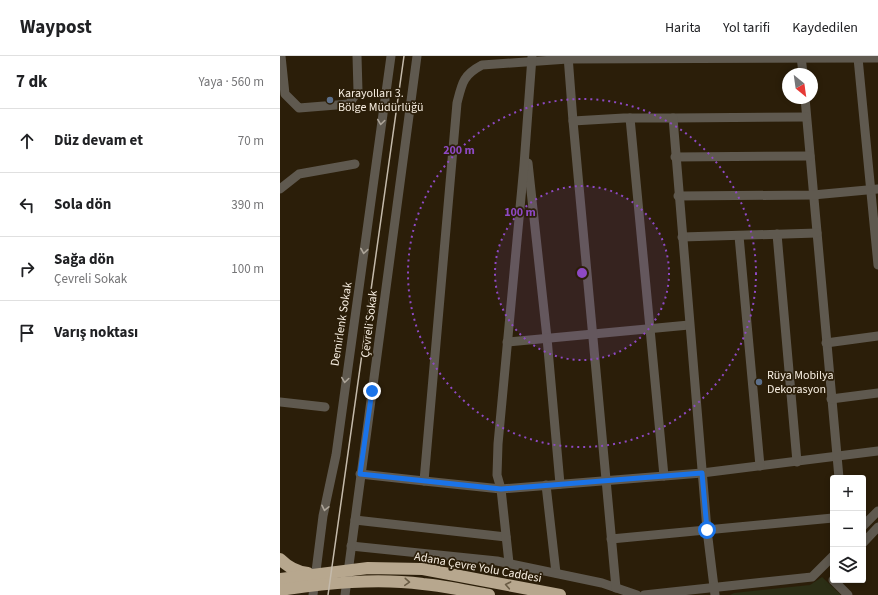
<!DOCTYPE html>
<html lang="tr">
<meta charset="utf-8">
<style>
body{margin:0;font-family:"Source Sans 3",sans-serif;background:#f2f2f2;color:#202124}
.controls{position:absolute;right:12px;bottom:12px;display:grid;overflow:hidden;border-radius:4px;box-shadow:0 2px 6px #0003}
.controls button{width:36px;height:36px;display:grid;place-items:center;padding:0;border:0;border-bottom:1px solid #e0e0e0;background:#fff;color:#202124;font:20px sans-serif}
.compass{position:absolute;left:502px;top:12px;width:36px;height:36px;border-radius:50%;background:#fff;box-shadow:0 2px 6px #0003;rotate:151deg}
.stop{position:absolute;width:12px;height:12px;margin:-9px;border:3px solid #1a73e8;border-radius:50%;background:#fff}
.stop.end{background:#1a73e8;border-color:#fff;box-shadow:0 1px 4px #0008}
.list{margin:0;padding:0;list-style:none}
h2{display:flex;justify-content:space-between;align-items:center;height:52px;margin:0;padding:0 16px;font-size:17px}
h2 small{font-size:13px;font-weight:400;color:#757577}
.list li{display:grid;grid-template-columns:26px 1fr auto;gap:12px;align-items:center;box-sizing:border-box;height:64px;padding:0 16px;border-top:1px solid #e0e0e0}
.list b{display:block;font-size:15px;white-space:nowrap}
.list p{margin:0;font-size:13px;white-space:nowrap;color:#757577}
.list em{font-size:13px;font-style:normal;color:#757577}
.icon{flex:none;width:22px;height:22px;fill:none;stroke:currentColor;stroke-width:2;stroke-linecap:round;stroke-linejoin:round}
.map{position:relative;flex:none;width:598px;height:539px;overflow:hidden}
header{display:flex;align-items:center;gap:24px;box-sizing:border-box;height:56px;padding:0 20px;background:#fff;border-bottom:1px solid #e0e0e0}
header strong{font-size:19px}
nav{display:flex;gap:22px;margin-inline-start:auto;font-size:14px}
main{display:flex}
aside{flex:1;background:#fff}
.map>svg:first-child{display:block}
.green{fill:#2b2e15}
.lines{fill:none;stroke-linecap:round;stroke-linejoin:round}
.minor{stroke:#5f594f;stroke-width:9}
.highway{stroke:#b7a78e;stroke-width:12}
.rail{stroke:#c4baab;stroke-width:1.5}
.oneway{stroke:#aca498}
.oneway2{stroke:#6a5c45}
.route{stroke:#1a73e8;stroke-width:5}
.ring{fill:none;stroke:#8e49c4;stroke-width:2;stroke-dasharray:2 4}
.service-dot{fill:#5c6f8a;stroke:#2b1e09;stroke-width:1.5}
.labels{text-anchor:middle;stroke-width:3.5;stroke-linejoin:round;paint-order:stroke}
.poi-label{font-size:12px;fill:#f8efe2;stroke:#2b1e09;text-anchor:start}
.street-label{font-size:12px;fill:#f8efe2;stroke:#2b1e09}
.centre{fill:#8e49c4;stroke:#2b1e09;stroke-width:2}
.ring-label{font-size:12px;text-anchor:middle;font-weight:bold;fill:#8e49c4;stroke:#2b1e09;stroke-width:3.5;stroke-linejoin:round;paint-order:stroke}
</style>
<header>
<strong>Waypost</strong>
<nav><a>Harita</a><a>Yol tarifi</a><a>Kaydedilen</a></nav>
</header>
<main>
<aside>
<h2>7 dk<small>Yaya · 560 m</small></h2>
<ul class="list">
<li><svg class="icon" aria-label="ahead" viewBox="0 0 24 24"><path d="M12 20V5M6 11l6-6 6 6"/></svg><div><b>Düz devam et</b></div><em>70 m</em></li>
<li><svg class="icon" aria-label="left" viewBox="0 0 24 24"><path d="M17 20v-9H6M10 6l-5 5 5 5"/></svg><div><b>Sola dön</b></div><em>390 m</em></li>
<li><svg class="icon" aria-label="right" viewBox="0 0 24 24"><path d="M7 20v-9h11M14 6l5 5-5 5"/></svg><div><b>Sağa dön</b><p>Çevreli Sokak</p></div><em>100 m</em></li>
<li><svg class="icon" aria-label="arrive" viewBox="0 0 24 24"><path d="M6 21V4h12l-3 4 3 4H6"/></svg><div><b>Varış noktası</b></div></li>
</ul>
</aside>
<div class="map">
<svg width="598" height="539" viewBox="0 0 598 539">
<rect width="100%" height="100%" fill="#2b1e09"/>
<path class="green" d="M542,521L561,539H450L454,537L530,529Z"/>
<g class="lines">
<g class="minor">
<path d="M1,0L5,38L19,52L69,48L78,35L77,0"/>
<path d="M288,0L293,65"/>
<path d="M521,0L523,18"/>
<path d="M578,2L598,209"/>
<path d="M598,2L288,3L202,9C183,19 182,27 177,47L144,425L221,433L422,417L598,395"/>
<path d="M525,42L559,422"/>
<path d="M350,62L384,420"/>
<path d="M393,62L526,61"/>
<path d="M395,101L530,100"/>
<path d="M248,107L267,282L280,428"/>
<path d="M0,133L19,118L75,108"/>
<path d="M398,140L533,139L598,133"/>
<path d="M497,178L517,406"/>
<path d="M459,180L480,410"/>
<path d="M402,181L537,177"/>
<path d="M227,286L409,269"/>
<path d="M546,287L598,280"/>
<path d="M551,343L598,337"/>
<path d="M0,346L45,351"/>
<path d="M80,418L144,425"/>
<path d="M266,429L276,517"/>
<path d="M75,464L226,481"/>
<path d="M583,470L598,455"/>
<path d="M331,483L553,462"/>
<path d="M583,487L598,471"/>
<path d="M71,490L217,505L322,527L357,539"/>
<path d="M229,507L221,433L217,419L218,388L244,109L252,1"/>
<path d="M553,524L568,539"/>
<path d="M336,532L293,65L344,62H393L427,474L435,539"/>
<path d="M33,539L43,460L56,399L111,0"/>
<path d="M65,539L137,0"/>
<path d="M364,539L532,521L553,500"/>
</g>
<g class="highway">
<path d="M0,503C8,511 17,516 28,517"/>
<path d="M0,523L88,512L143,513L280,539"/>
<path d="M0,534C47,527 96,522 143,528C165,530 187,535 209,539"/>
</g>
<path class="rail" d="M48,539L124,0"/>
</g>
<defs><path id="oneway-chevron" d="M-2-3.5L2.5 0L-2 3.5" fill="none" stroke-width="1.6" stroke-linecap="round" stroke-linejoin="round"/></defs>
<g class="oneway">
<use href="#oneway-chevron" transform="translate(101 66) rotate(98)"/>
<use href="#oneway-chevron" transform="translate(84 195) rotate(99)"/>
<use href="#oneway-chevron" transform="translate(65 324) rotate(98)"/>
<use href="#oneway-chevron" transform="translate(45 452) rotate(102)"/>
</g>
<g class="oneway2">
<use href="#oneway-chevron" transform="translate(127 526) rotate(4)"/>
<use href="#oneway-chevron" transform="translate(228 529) rotate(-169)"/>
</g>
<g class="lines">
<path class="route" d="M92,335L80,418L221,433L422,417L427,474"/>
</g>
<circle cx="302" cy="217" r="87" fill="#8e49c4" fill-opacity=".12"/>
<g class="ring">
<circle cx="302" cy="217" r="87"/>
<circle cx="302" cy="217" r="174"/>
</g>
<g class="service-dot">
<circle cx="50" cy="44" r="4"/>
<circle cx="479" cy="326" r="4"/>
</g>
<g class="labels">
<g class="poi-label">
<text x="58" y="41">Karayolları 3.<tspan x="58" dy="14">Bölge Müdürlüğü</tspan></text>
<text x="487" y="323">Rüya Mobilya<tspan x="487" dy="14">Dekorasyon</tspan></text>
</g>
<g class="street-label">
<text transform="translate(61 268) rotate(-81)" y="4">Demirlenk Sokak</text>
<text transform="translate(89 268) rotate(-83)" y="4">Çevreli Sokak</text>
<text transform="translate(198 511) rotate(10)" y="4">Adana Çevre Yolu Caddesi</text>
</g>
</g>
<circle cx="302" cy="217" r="6" class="centre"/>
<g class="ring-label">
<text x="179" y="98">200 m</text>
<text x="240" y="160">100 m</text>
</g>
</svg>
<div class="controls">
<button>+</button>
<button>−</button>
<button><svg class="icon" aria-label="layers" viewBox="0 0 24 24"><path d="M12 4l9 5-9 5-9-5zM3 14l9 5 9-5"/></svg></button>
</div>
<svg class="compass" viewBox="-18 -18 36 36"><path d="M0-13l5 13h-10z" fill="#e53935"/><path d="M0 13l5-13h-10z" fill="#757577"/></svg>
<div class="stop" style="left:427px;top:474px"></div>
<div class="stop end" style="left:92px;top:335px"></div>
</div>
</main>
